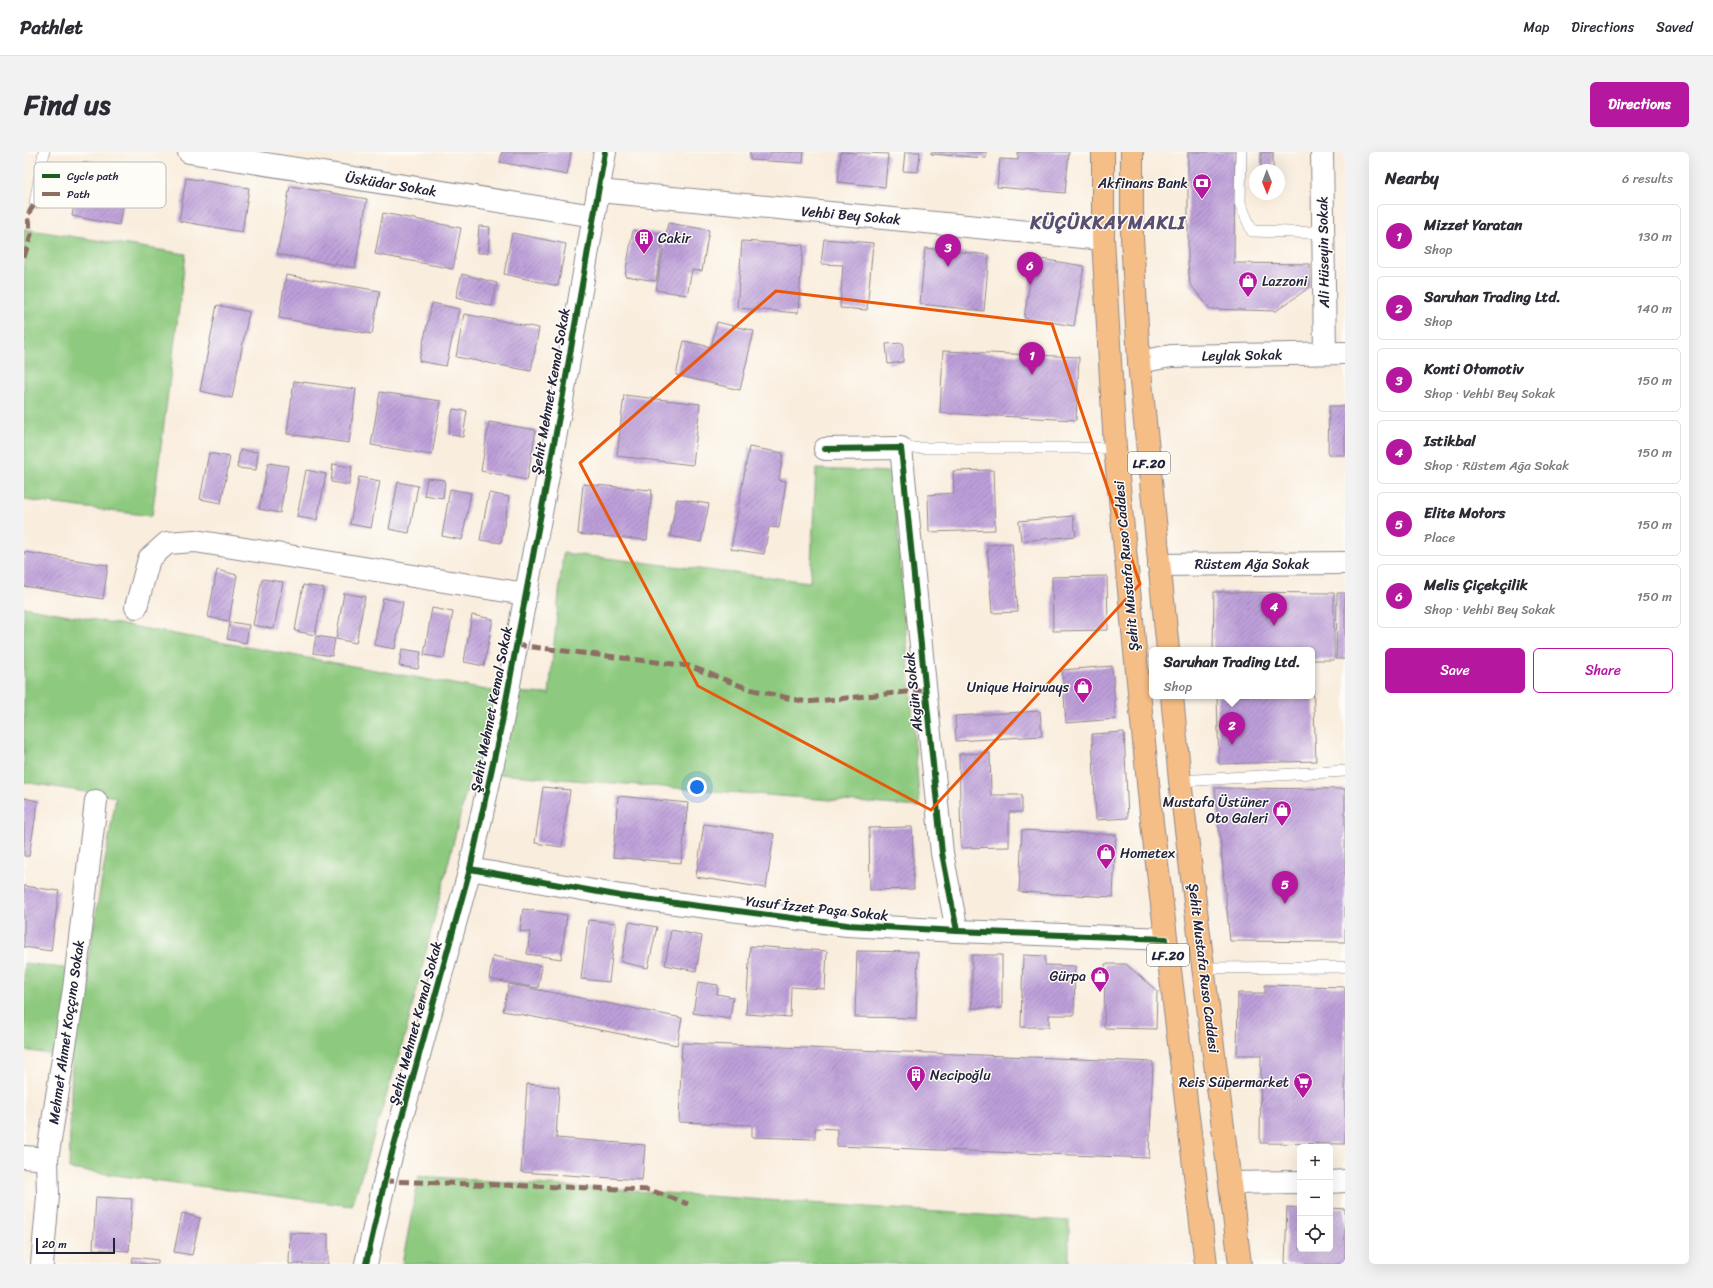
<!DOCTYPE html>
<meta charset="utf-8">
<style>
body{margin:0;font-family:Sriracha,sans-serif;background:#f2f2f3;color:#2b2b33}
.controls{position:absolute;right:12px;bottom:12px;display:grid;overflow:hidden;border-radius:6px;box-shadow:0 4px 16px #0002}
.controls button{width:36px;height:36px;display:grid;place-items:center;padding:0;border:0;border-bottom:1px solid #e1e1e2;background:#fff;color:#2b2b33;font:20px sans-serif}
.compass{position:absolute;left:1225px;top:12px;width:36px;height:36px;border-radius:50%;background:#fff;box-shadow:0 4px 16px #0002;rotate:179deg}
.scale{position:absolute;left:12px;bottom:10px;width:79px;box-sizing:border-box;padding-left:4px;border:2px solid #22223b;border-top:0;font-size:11px;line-height:14px;white-space:nowrap;color:#22223b;-webkit-text-stroke:3px #fdfcf7;paint-order:stroke}
.you{position:absolute;left:673px;top:635px;width:14px;height:14px;margin:-10px;border:3px solid #fff;border-radius:50%;background:#1a73e8;box-shadow:0 0 0 6px #1a73e833}
.badge{display:grid;place-items:center;width:26px;height:26px;border-radius:50%;background:#b5179e;color:#fff;font-size:13px;font-weight:700}
.pin{position:absolute;translate:-50% -33px;filter:drop-shadow(0 1px 2px #0008)}
.pin::after{content:'';position:absolute;top:21px;width:14px;height:12px;background:inherit;clip-path:polygon(0 0,100% 0,50% 100%)}
.popup{position:absolute;left:1125px;top:495px;width:166px;height:52px;box-sizing:border-box;display:grid;place-content:center;border-radius:6px;background:#fff;filter:drop-shadow(0 1px 3px #0005);font-size:13px;white-space:nowrap;color:#7c7c81}
.popup b{font-size:15px;color:#2b2b33}
.popup::after{content:'';position:absolute;left:50%;top:100%;margin-left:-8px;border:8px solid transparent;border-top-color:#fff}
.list{margin:0;padding:0;list-style:none}
h2{display:flex;justify-content:space-between;align-items:center;height:52px;margin:0;padding:0 16px;font-size:17px}
h2 small{font-size:13px;font-weight:400;color:#7c7c81}
.list li{display:grid;grid-template-columns:26px 1fr auto;gap:12px;align-items:center;box-sizing:border-box;height:64px;margin:0 8px 8px;padding:0 8px;border:1px solid #e1e1e2;border-radius:6px}
.list b{display:block;font-size:15px;white-space:nowrap}
.list p{margin:0;font-size:13px;white-space:nowrap;color:#7c7c81}
.list em{font-size:13px;font-style:normal;color:#7c7c81}
.actions{display:flex;gap:8px;padding:12px 16px}
.actions a{flex:1;padding:9px 0;border:1px solid #b5179e;border-radius:6px;text-align:center;font-size:14px;color:#b5179e}
.actions .main{background:#b5179e;color:#fff}
.icon{flex:none;width:22px;height:22px;fill:none;stroke:currentColor;stroke-width:2;stroke-linecap:round;stroke-linejoin:round}
.map{position:relative;flex:none;width:1321px;height:1112px;overflow:hidden;border-radius:6px}
header{display:flex;align-items:center;gap:24px;box-sizing:border-box;height:56px;padding:0 20px;background:#fff;border-bottom:1px solid #e1e1e2}
header strong{font-size:19px}
nav{display:flex;gap:22px;margin-inline-start:auto;font-size:14px}
.intro{display:flex;align-items:center;justify-content:space-between;box-sizing:border-box;height:96px;padding:0 24px}
h1{margin:0;font-size:28px}
.button{padding:10px 18px;border-radius:6px;background:#b5179e;color:#fff;font-size:14px;font-weight:700}
main{display:flex;gap:24px;padding:0 24px}
aside{flex:1;background:#fff;border-radius:6px;box-shadow:0 4px 16px #0002}
.map>svg:first-child{display:block}
.grass{fill:#8dc97e;stroke:#58765c}
.building{fill:url(#building-hatch)}
.lines{fill:none;stroke-linecap:round;stroke-linejoin:round}
.service-casing{stroke:#8e888c;stroke-width:12}
.minor-casing{stroke:#8e888c;stroke-width:24}
.tertiary-casing{stroke:#8e888c;stroke-width:24}
.primary-casing{stroke:#8e888c;stroke-width:24}
.service{stroke:#fff;stroke-width:11}
.minor{stroke:#fff;stroke-width:22}
.tertiary{stroke:#fff;stroke-width:22}
.primary{stroke:#f6be87;stroke-width:22}
.quiet{stroke:#8d6e63;stroke-width:5;stroke-dasharray:10 5;stroke-linecap:butt}
.cycleway-casing{stroke:#fdfcf7;stroke-width:8}
.cycleway{stroke:#1b5e20;stroke-width:6}
.marked{fill:none;stroke:#e8590c;stroke-width:3;stroke-linejoin:round}
.labels{text-anchor:middle;stroke-width:3;stroke-linejoin:round;paint-order:stroke}
.shield{fill:#fdfcf7;stroke:#646373;stroke-width:1}
.shield-label{font-size:13px;font-weight:bold;fill:#22223b}
.poi-label{font-size:14px;fill:#22223b;stroke:#fdfcf7;text-anchor:end}
.street-label{font-size:14px;fill:#22223b;stroke:#fdfcf7}
.district-label{font-size:18px;font-weight:bold;letter-spacing:1px;fill:#584e72;stroke:#fdfcf7}
.key{fill:#fdfcf7;stroke:#bbbbbf;stroke-width:1}
.key-label{font-size:11px;fill:#22223b}
</style>
<header>
<strong>Pathlet</strong>
<nav><a>Map</a><a>Directions</a><a>Saved</a></nav>
</header>
<div class="intro"><h1>Find us</h1><a class="button">Directions</a></div>
<main>
<div class="map">
<svg width="1321" height="1112" viewBox="0 0 1321 1112">
<defs>
<pattern id="building-hatch" width="6" height="6" patternUnits="userSpaceOnUse"><rect width="6" height="6" fill="#bd9fd9"/><path d="M-1 1l2-2M0 6l6-6M5 7l2-2" fill="none" stroke="#9981b1"/></pattern>
</defs>
<rect width="100%" height="100%" fill="#fdfcf7"/>
<filter id="ink" filterUnits="userSpaceOnUse"><feTurbulence type="fractalNoise" baseFrequency=".025" numOctaves="2"/><feDisplacementMap in="SourceGraphic" scale="8" xChannelSelector="R" yChannelSelector="G"/><feConvolveMatrix kernelMatrix="1 2 1 2 8 2 1 2 1" color-interpolation-filters="sRGB"/></filter>
<filter id="wash" filterUnits="userSpaceOnUse"><feTurbulence type="fractalNoise" baseFrequency=".012" numOctaves="4" result="noise"/><feDisplacementMap in="SourceGraphic" scale="16" xChannelSelector="R" yChannelSelector="G"/><feGaussianBlur stdDeviation="0.9" result="paint"/><feColorMatrix in="noise" values="0 0 0 0 0 0 0 0 0 0 0 0 0 0 0 0 0 1.4 0 .05"/><feComposite in="paint" operator="in"/></filter>
<g filter="url(#wash)">
<rect width="100%" height="100%" fill="#f9eddd"/>
<g class="grass">
<path d="M0,77L162,102L128,364L0,348Z"/>
<path d="M792,317L869,320L896,655L447,620L382,880L328,1054L45,1017L48,906L0,898V811L62,819L92,645L0,630V455L468,539L525,542L539,401L786,430Z"/>
<path d="M395,1024L1045,1069V1112H378Z"/>
</g>
<g id="blocks">
<g class="building">
<path d="M478,0H547L543,23L476,10Z"/>
<path d="M726,0H780L779,11L726,8Z"/>
<path d="M817,0L864,2L861,35L814,30Z"/>
<path d="M881,0H896L894,20L879,19Z"/>
<path d="M907,0H962V6L907,2Z"/>
<path d="M994,0H1045L1041,41L973,35L976,7L994,8Z"/>
<path d="M1164,0H1211L1210,111L1286,112V135L1252,159L1186,157L1166,132L1164,111Z"/>
<rect x="1237" y="0" width="12" height="18"/>
<path d="M58,10L105,19L95,73L48,64Z"/>
<path d="M162,26L225,36L218,80L155,69Z"/>
<path d="M266,34L343,47L331,116L253,102Z"/>
<path d="M359,61L437,76L429,117L351,102Z"/>
<path d="M644,71L685,78L678,119L668,118L663,143L632,138Z"/>
<path d="M455,74L466,75L464,101H453Z"/>
<path d="M609,78L640,82L632,129L601,124Z"/>
<path d="M488,81L542,92L534,134L480,122Z"/>
<path d="M800,87L849,91L843,158L816,156L819,113L797,112Z"/>
<path d="M718,89L779,93L774,161L713,156Z"/>
<path d="M901,96L965,103L960,159L896,152Z"/>
<path d="M1010,106L1060,114L1050,174L1000,166Z"/>
<path d="M438,122L473,131L468,154L432,145Z"/>
<path d="M262,123L356,139L348,182L255,166Z"/>
<path d="M408,151L435,157L422,214L395,209Z"/>
<path d="M193,153L225,160L208,246L176,239Z"/>
<path d="M440,162L515,176L507,219L432,205Z"/>
<path d="M693,170L730,179L716,238L652,223L660,189L687,195Z"/>
<path d="M879,191V210L864,212L862,192Z"/>
<path d="M919,199L1055,205L1052,268L916,261Z"/>
<path d="M270,229L332,237L325,291L263,282Z"/>
<path d="M356,240L417,249L408,303L347,293Z"/>
<path d="M600,243L676,252L669,313L593,304Z"/>
<path d="M1305,254H1321V303H1304Z"/>
<path d="M429,257L443,259L439,285L424,282Z"/>
<path d="M465,270L512,278L503,328L457,319Z"/>
<path d="M725,295L759,301L755,328L762,329L755,376L745,375L740,402L707,397Z"/>
<path d="M216,298L234,300L232,318L213,316Z"/>
<path d="M185,301L206,305L197,351L176,347Z"/>
<path d="M244,311L264,314L256,361L235,357Z"/>
<path d="M309,312L328,315L325,333L307,330Z"/>
<path d="M282,318L302,322L293,368L273,365Z"/>
<path d="M969,318L971,378L905,380L904,343L930,341L929,319Z"/>
<path d="M335,325L356,329L347,376L326,372Z"/>
<path d="M403,326L421,328L419,346L400,343Z"/>
<path d="M374,330L394,334L385,381L365,377Z"/>
<path d="M559,332L628,338L623,388L554,382Z"/>
<path d="M426,337L447,341L438,388L418,384Z"/>
<path d="M465,341L485,345L477,391L456,388Z"/>
<path d="M653,347L685,352L677,390L646,384Z"/>
<path d="M1049,364L1052,384L997,389L995,369Z"/>
<path d="M988,391L994,460L968,461L963,393Z"/>
<path d="M0,400L84,413L79,447L0,434Z"/>
<path d="M193,418L213,423L205,469L184,465Z"/>
<path d="M1083,424L1084,478L1029,479L1028,425Z"/>
<path d="M238,427L259,430L250,477L229,473Z"/>
<path d="M279,433L300,436L291,483L271,479Z"/>
<path d="M1190,440L1310,441V508H1288V498H1189Z"/>
<path d="M320,441L341,445L332,491L312,487Z"/>
<path d="M1313,441H1321V507H1312Z"/>
<path d="M359,446L379,450L371,497L350,493Z"/>
<path d="M408,456L429,460L420,506L400,503Z"/>
<path d="M448,463L469,467L460,514L440,510Z"/>
<path d="M206,470L225,473L222,491L203,487Z"/>
<path d="M292,484L311,487L308,504L289,501Z"/>
<path d="M378,497L397,500L394,517L375,514Z"/>
<path d="M1088,514L1092,567L1042,571L1038,518Z"/>
<path d="M1288,530H1289L1292,609L1195,612L1193,544H1288Z"/>
<path d="M1016,559L1018,584L932,589L931,564Z"/>
<path d="M1100,580L1104,666L1072,668L1068,582Z"/>
<path d="M966,601L967,643H998V660H985V695L937,696L935,602Z"/>
<path d="M519,635L546,638L538,695L511,691Z"/>
<path d="M1191,636L1321,637V790L1206,789Z"/>
<path d="M594,644L664,651L657,711L589,705Z"/>
<path d="M0,646L14,649L5,704H0Z"/>
<path d="M680,672L750,682L742,736L672,725Z"/>
<path d="M888,675L890,737L846,738L845,676Z"/>
<path d="M998,678L1092,683L1089,745L995,740Z"/>
<path d="M0,734L35,739L27,799L0,795Z"/>
<path d="M499,757L543,763L537,807L503,802L506,780L496,779Z"/>
<path d="M564,768L592,771L585,830L557,827Z"/>
<path d="M605,770L633,775L624,816L597,810Z"/>
<path d="M647,778L678,784L672,819L641,813Z"/>
<path d="M726,794L803,799L801,837L767,835L766,865L722,862Z"/>
<path d="M833,799L894,800L892,866L831,865Z"/>
<rect x="948" y="803" width="30" height="53"/>
<path d="M999,803L1021,804V813L1051,814L1050,863H1025V875H997Z"/>
<path d="M469,804L518,814L514,836L465,827Z"/>
<path d="M1081,812H1102L1133,839L1132,877L1080,876Z"/>
<path d="M674,830L694,833L693,842L709,845L706,867L669,861Z"/>
<path d="M485,832L658,866L653,893L479,859Z"/>
<path d="M1241,833L1321,835V992L1236,991L1237,903H1213L1214,841H1241Z"/>
<path d="M658,891L1129,910L1125,1006L813,994V977L791,976V987L728,985V973L655,970Z"/>
<path d="M503,932L535,935L532,986L621,993L618,1028L497,1020Z"/>
<path d="M72,1045L108,1047L105,1099L69,1097Z"/>
<path d="M1263,1055L1276,1056V1097H1306V1056L1321,1057V1112H1261Z"/>
<path d="M158,1061L176,1066L168,1103L150,1100Z"/>
<path d="M266,1081L304,1082V1112H265Z"/>
<path d="M109,1105L134,1108V1112H108Z"/>
</g>
</g>
</g>
<g filter="url(#ink)">
<use href="#blocks" fill-opacity="0" stroke="#8e888c" stroke-width="1"/>
<g class="lines">
<g class="service-casing">
<g id="service">
<path d="M1217,0L1216,51L1228,79L1299,81"/>
<path d="M11,51L20,0"/>
<path d="M877,296H1091"/>
<path d="M1156,629L1321,619"/>
<path d="M1180,816L1321,815"/>
</g>
</g>
<g class="minor-casing">
<g id="minor">
<path d="M165,0L570,64"/>
<path d="M1298,0L1301,200"/>
<path d="M575,39L1079,87"/>
<path d="M1115,210L1147,204L1321,201"/>
<path d="M801,297L877,296L918,701L933,779"/>
<path d="M1135,413L1321,411"/>
<path d="M112,455L125,407L143,391L171,389L501,442"/>
<path d="M446,717L597,744L823,773L933,779L1142,787"/>
<path d="M0,1005L23,1007"/>
<path d="M1306,1030L1321,1029"/>
<path d="M1207,1031L1276,1030"/>
<path d="M18,1112L24,1044L23,1007L50,837L72,649"/>
</g>
</g>
<g class="tertiary-casing">
<path id="tertiary" d="M342,1112L362,1023L446,717L478,570L537,254L581,0"/>
</g>
<g class="primary-casing">
<g id="primary">
<path d="M1079,0V87L1091,296L1128,671L1182,1112"/>
<path d="M1108,0V85L1115,210L1144,498"/>
<path d="M1148,544L1156,629L1216,1112"/>
</g>
</g>
<use href="#service" class="service"/>
<use href="#minor" class="minor"/>
<use href="#tertiary" class="tertiary"/>
<use href="#primary" class="primary"/>
<g class="quiet">
<path d="M0,105L7,83L3,64L11,51"/>
<path d="M492,493L665,514L725,537L782,550L901,538"/>
<path d="M360,1029L626,1038L664,1052"/>
</g>
<g class="cycleway-casing">
<g id="cycleway">
<path d="M801,297L877,296L918,701L933,779"/>
<path d="M446,717L597,744L823,773L933,779L1142,787"/>
<path d="M342,1112L362,1023L446,717L478,570L537,254L581,0"/>
</g>
</g>
<use href="#cycleway" class="cycleway"/>
</g>
</g>
<path class="marked" d="M752,139L1028,172L1116,432L907,658L674,534L556,311Z"/>
<defs>
<g id="bank-pin" transform="scale(1)"><path d="M0 17L-7.5 6A9.5 9.5 0 1 1 7.5 6Z" fill="#b5179e" stroke="#fdfcf7"/><path d="M-6-4H6V4H-6ZM0-2.3a2.3 2.3 0 1 0 0 4.6a2.3 2.3 0 1 0 0-4.6Z" fill="#fff"/></g>
<g id="building-pin" transform="scale(1)"><path d="M0 17L-7.5 6A9.5 9.5 0 1 1 7.5 6Z" fill="#b5179e" stroke="#fdfcf7"/><path d="M-4-6H4V6H1V3H-1V6H-4ZM-2.5-4.3h1.7v1.8h-1.7ZM.8-4.3h1.7v1.8H.8ZM-2.5-1h1.7V.8h-1.7ZM.8-1h1.7V.8H.8Z" fill="#fff"/></g>
<g id="shop-pin" transform="scale(1)"><path d="M0 17L-7.5 6A9.5 9.5 0 1 1 7.5 6Z" fill="#b5179e" stroke="#fdfcf7"/><path d="M-5-2.5h2.3a2.7 3.5 0 0 1 5.4 0H5L5.5 6h-11ZM-1.5-2.5h3a1.5 2.3 0 0 0-3 0Z" fill="#fff"/></g>
<g id="supermarket-pin" transform="scale(1)"><path d="M0 17L-7.5 6A9.5 9.5 0 1 1 7.5 6Z" fill="#b5179e" stroke="#fdfcf7"/><path d="M-6-5.5h2.5l.6 2H6L4.5 2H-2.5L-4.4-4H-6ZM-1.5 3.2a1.3 1.3 0 1 0 .1 0ZM3 3.2a1.3 1.3 0 1 0 .1 0Z" fill="#fff"/></g>
</defs>
<g fill-rule="evenodd">
<use href="#bank-pin" x="1178" y="31"/>
<use href="#building-pin" x="620" y="86"/>
<use href="#shop-pin" x="1224" y="129"/>
<use href="#shop-pin" x="1059" y="535"/>
<use href="#shop-pin" x="1258" y="658"/>
<use href="#shop-pin" x="1082" y="701"/>
<use href="#shop-pin" x="1076" y="824"/>
<use href="#building-pin" x="892" y="923"/>
<use href="#supermarket-pin" x="1279" y="930"/>
</g>
<g class="labels">
<g class="shield">
<rect x="1104" y="300" width="42" height="22" rx="3"/>
<rect x="1123" y="792" width="42" height="22" rx="3"/>
</g>
<g class="shield-label">
<text x="1125" y="316">LF.20</text>
<text x="1144" y="808">LF.20</text>
</g>
<g class="poi-label">
<text x="1164" y="36">Akfinans Bank</text>
<text x="634" y="91" text-anchor="start">Cakir</text>
<text x="1238" y="134" text-anchor="start">Lazzoni</text>
<text x="1045" y="540">Unique Hairways</text>
<text x="1244" y="655">Mustafa Üstüner<tspan x="1244" dy="16">Oto Galeri</tspan></text>
<text x="1096" y="706" text-anchor="start">Hometex</text>
<text x="1062" y="829">Gürpa</text>
<text x="906" y="928" text-anchor="start">Necipoğlu</text>
<text x="1265" y="935">Reis Süpermarket</text>
</g>
<g class="street-label">
<text transform="translate(367 32) rotate(9)" y="5">Üsküdar Sokak</text>
<text transform="translate(827 63) rotate(5)" y="5">Vehbi Bey Sokak</text>
<text transform="translate(1299 100) rotate(-91)" y="5">Ali Hüseyin Sokak</text>
<text transform="translate(1218 203) rotate(-1)" y="5">Leylak Sokak</text>
<text transform="translate(526 239) rotate(-80)" y="5">Şehit Mehmet Kemal Sokak</text>
<text x="1228" y="417">Rüstem Ağa Sokak</text>
<text transform="translate(1102 414) rotate(-95)" y="5">Şehit Mustafa Ruso Caddesi</text>
<text transform="translate(889 540) rotate(-96)" y="5">Akgün Sokak</text>
<text transform="translate(467 557) rotate(-79)" y="5">Şehit Mehmet Kemal Sokak</text>
<text transform="translate(793 756) rotate(6)" y="5">Yusuf İzzet Paşa Sokak</text>
<text transform="translate(1180 816) rotate(83)" y="5">Şehit Mustafa Ruso Caddesi</text>
<text transform="translate(391 871) rotate(-75)" y="5">Şehit Mehmet Kemal Sokak</text>
<text transform="translate(42 880) rotate(-82)" y="5">Mehmet Ahmet Koççıno Sokak</text>
</g>
<g class="district-label">
<text x="1084" y="77">KÜÇÜKKAYMAKLI</text>
</g>
</g>
<rect x="10" y="10" width="132" height="46" rx="6" class="key"/>
<rect x="18" y="22" width="18" height="4" fill="#1b5e20"/>
<rect x="18" y="40" width="18" height="4" fill="#8d6e63"/>
<g class="key-label">
<text x="43" y="28">Cycle path</text>
<text x="43" y="46">Path</text>
</g>
</svg>
<div class="controls">
<button>+</button>
<button>−</button>
<button><svg class="icon" aria-label="locate" viewBox="0 0 24 24"><circle cx="12" cy="12" r="6"/><path d="M12 2v4M12 18v4M2 12h4M18 12h4"/></svg></button>
</div>
<svg class="compass" viewBox="-18 -18 36 36"><path d="M0-13l5 13h-10z" fill="#e53935"/><path d="M0 13l5-13h-10z" fill="#7c7c81"/></svg>
<div class="scale">20 m</div>
<div class="you"></div>
<div class="pin badge" style="left:1008px;top:223px">1</div>
<div class="pin badge" style="left:1208px;top:593px">2</div>
<div class="popup"><b>Saruhan Trading Ltd.</b>Shop</div>
<div class="pin badge" style="left:924px;top:115px">3</div>
<div class="pin badge" style="left:1250px;top:474px">4</div>
<div class="pin badge" style="left:1261px;top:752px">5</div>
<div class="pin badge" style="left:1006px;top:133px">6</div>
</div>
<aside>
<h2>Nearby<small>6 results</small></h2>
<ul class="list">
<li><span class="badge">1</span><div><b>Mizzet Yaratan</b><p>Shop</p></div><em>130 m</em></li>
<li><span class="badge">2</span><div><b>Saruhan Trading Ltd.</b><p>Shop</p></div><em>140 m</em></li>
<li><span class="badge">3</span><div><b>Konti Otomotiv</b><p>Shop · Vehbi Bey Sokak</p></div><em>150 m</em></li>
<li><span class="badge">4</span><div><b>Istikbal</b><p>Shop · Rüstem Ağa Sokak</p></div><em>150 m</em></li>
<li><span class="badge">5</span><div><b>Elite Motors</b><p>Place</p></div><em>150 m</em></li>
<li><span class="badge">6</span><div><b>Melis Çiçekçilik</b><p>Shop · Vehbi Bey Sokak</p></div><em>150 m</em></li>
</ul>
<div class="actions"><a class="main">Save</a><a>Share</a></div>
</aside>
</main>
